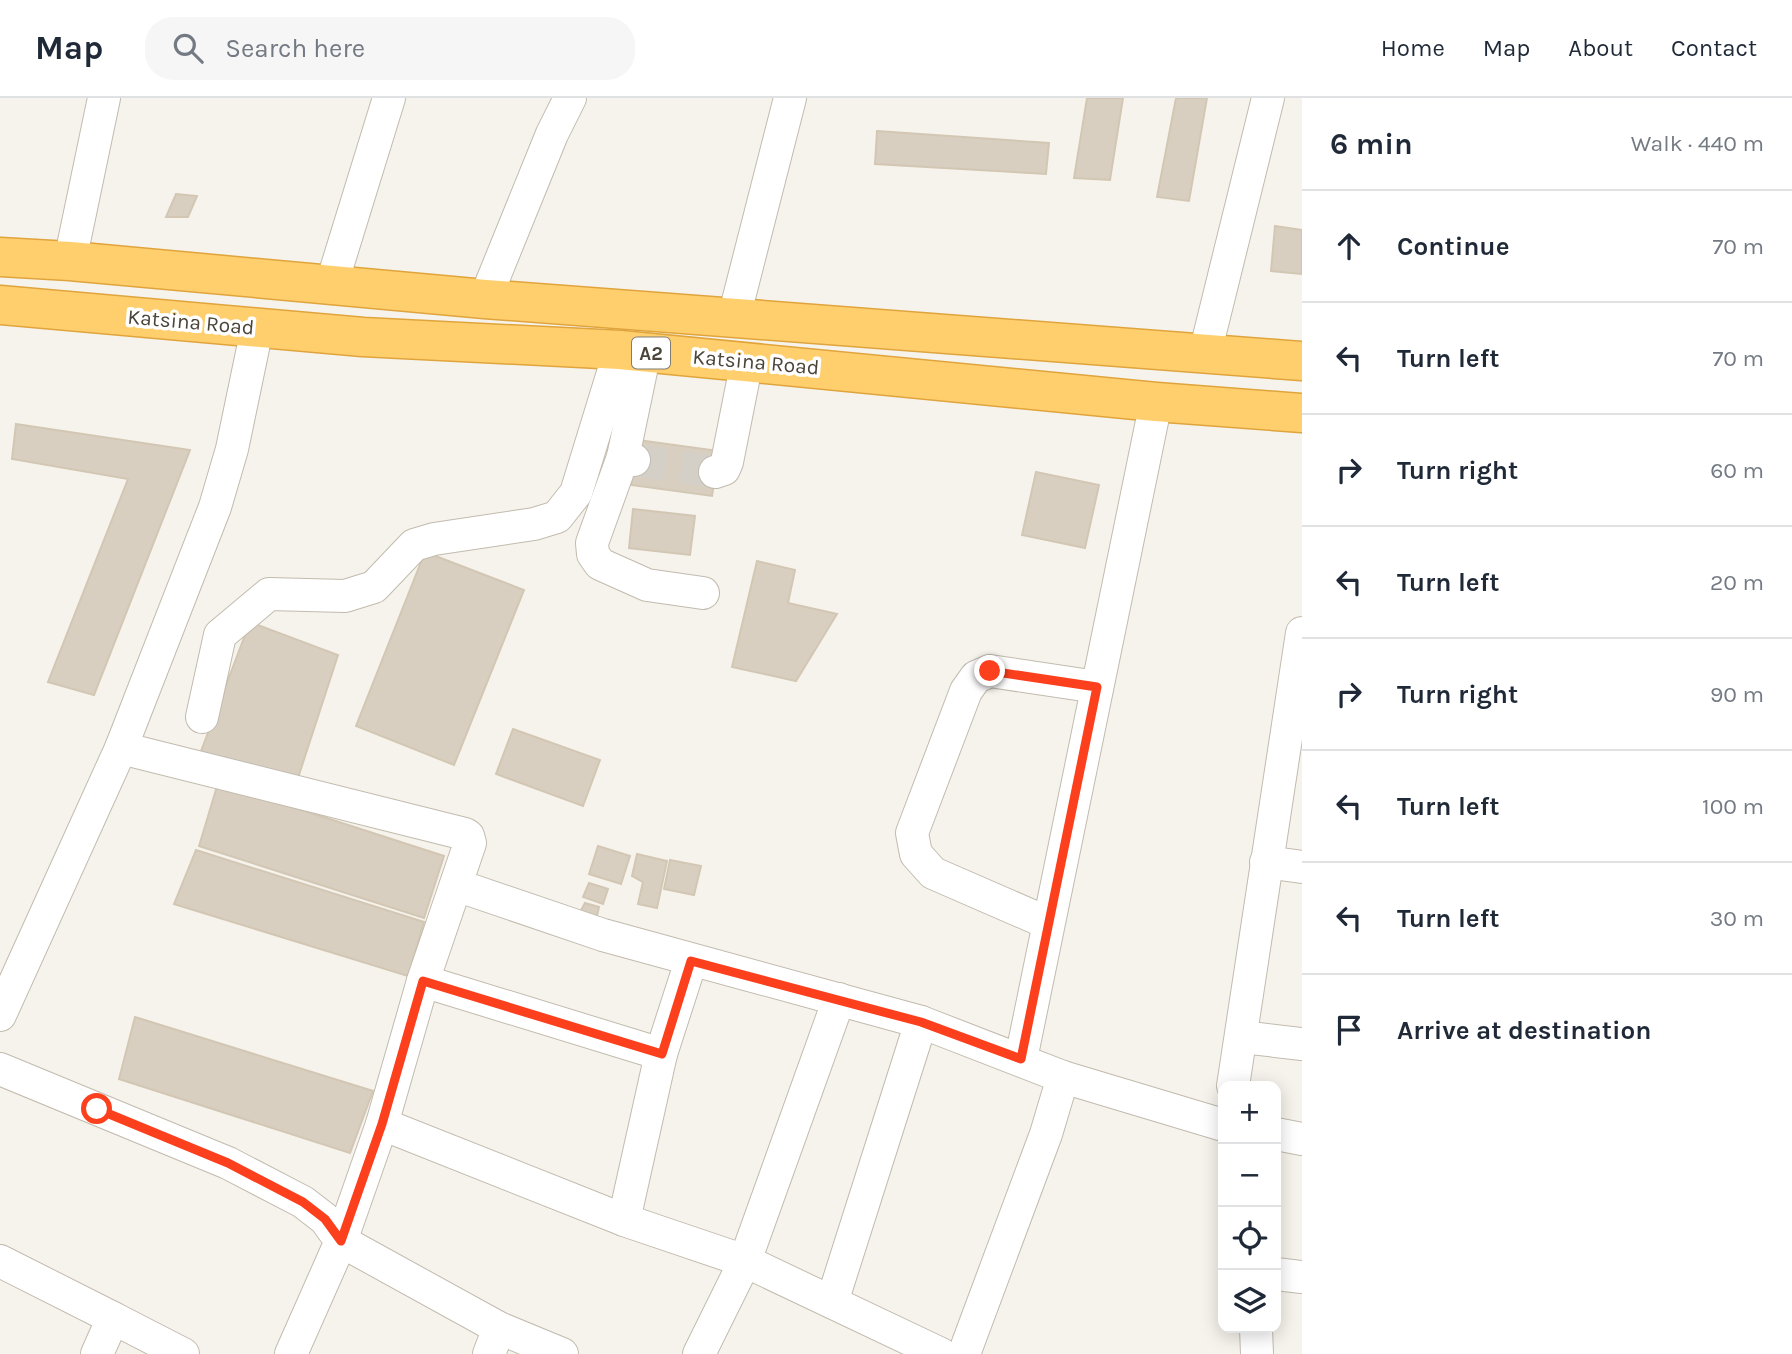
<!DOCTYPE html>
<meta charset="utf-8">
<style>
body{margin:0;font-family:Karla,sans-serif;background:#f6f6f7;color:#1f2937}
.controls{position:absolute;right:21px;bottom:21px;display:grid;overflow:hidden;border-radius:14px;box-shadow:0 4px 18px #0003}
.controls button{width:63px;height:63px;display:grid;place-items:center;padding:0;border:0;border-bottom:2px solid #e0e1e3;background:#fff;color:#1f2937;font:35px sans-serif}
.stop{position:absolute;width:21px;height:21px;margin:-16px;border:5px solid #fc3f1d;border-radius:50%;background:#fff}
.stop.end{background:#fc3f1d;border-color:#fff;box-shadow:0 2px 7px #0008}
.list{margin:0;padding:0;list-style:none}
h2{display:flex;justify-content:space-between;align-items:center;height:91px;margin:0;padding:0 28px;font-size:30px}
h2 small{font-size:23px;font-weight:400;color:#747a83}
.list li{display:grid;grid-template-columns:46px 1fr auto;gap:21px;align-items:center;box-sizing:border-box;height:112px;padding:0 28px;border-top:2px solid #e0e1e3}
.list b{display:block;font-size:26px;white-space:nowrap}
.list em{font-size:23px;font-style:normal;color:#747a83}
.icon{flex:none;width:38px;height:38px;fill:none;stroke:currentColor;stroke-width:2;stroke-linecap:round;stroke-linejoin:round}
.map{position:relative;flex:none;width:1302px;height:1256px;overflow:hidden}
header{display:flex;align-items:center;gap:42px;box-sizing:border-box;height:98px;padding:0 35px;background:#fff;border-bottom:2px solid #e0e1e3}
header strong{font-size:33px}
nav{display:flex;gap:38px;margin-inline-start:auto;font-size:24px}
.search{width:490px;height:63px;background:#f6f6f7;display:flex;align-items:center;gap:18px;box-sizing:border-box;padding:0 24px;border-radius:28px;color:#747a83;font-size:26px}
main{display:flex}
aside{flex:1;background:#fff}
.map>svg:first-child{display:block}
.building{fill:#d8cfc1;stroke:#d3c7b4;stroke-width:2}
.lines{fill:none;stroke-linecap:round;stroke-linejoin:round}
.minor-tunnel{stroke:#d4d0c8;stroke-width:32;stroke-dasharray:32 16;stroke-linecap:butt}
.minor-casing{stroke:#c2bbae;stroke-width:34}
.highway-casing{stroke:#e0a43c;stroke-width:41}
.minor{stroke:#fff;stroke-width:32}
.highway{stroke:#ffcf6e;stroke-width:38}
.route{stroke:#fc3f1d;stroke-width:9}
.labels{text-anchor:middle;stroke-width:7;stroke-linejoin:round;paint-order:stroke}
.shield{fill:#fff;stroke:#817c74;stroke-width:2}
.shield-label{font-size:19px;font-weight:bold;fill:#4b4439}
.street-label{font-size:21px;fill:#4b4439;stroke:#fff}
</style>
<header>
<strong>Map</strong>
<div class="search"><svg class="icon" aria-label="search" viewBox="0 0 24 24"><circle cx="10" cy="10" r="6"/><path d="M15 15l6 6"/></svg>Search here</div>
<nav><a>Home</a><a>Map</a><a>About</a><a>Contact</a></nav>
</header>
<main>
<div class="map">
<svg width="1302" height="1256" viewBox="0 0 1302 1256">
<rect width="100%" height="100%" fill="#f6f3ec"/>
<g class="building">
<path d="M1087,0H1123L1110,82L1074,80Z"/>
<path d="M1176,0H1207L1189,103L1157,99Z"/>
<path d="M877,33L1049,45L1046,76L875,66Z"/>
<path d="M176,96L197,98L188,119H166Z"/>
<path d="M1275,128L1302,132V176L1271,173Z"/>
<path d="M16,326L190,352L94,597L48,584L128,381L12,361Z"/>
<path d="M638,342L719,353L712,398L631,387Z"/>
<path d="M1036,374L1099,387L1085,450L1022,437Z"/>
<path d="M633,411L695,418L690,457L629,450Z"/>
<path d="M425,454L524,492L454,667L356,628Z"/>
<path d="M757,463L795,472L788,505L837,516L796,583L732,569Z"/>
<path d="M250,524L338,557L296,686L198,661Z"/>
<path d="M513,631L600,662L583,708L496,676Z"/>
<path d="M218,685L444,758L424,820L199,748Z"/>
<path d="M598,748L630,758L621,786L589,776Z"/>
<path d="M196,752L424,824L408,878L174,806Z"/>
<path d="M637,756L667,763L657,810L638,806L643,784L632,778Z"/>
<path d="M670,762L701,768L694,797L664,791Z"/>
<path d="M589,785L608,791L603,806L583,799Z"/>
<path d="M585,805L599,809L597,818L580,814Z"/>
<path d="M135,919L373,993L350,1055L119,981Z"/>
</g>
<g class="lines">
<path class="minor-tunnel" d="M634,362L715,374"/>
<g class="minor-casing">
<g id="minor">
<path d="M70,163L104,0"/>
<path d="M331,188L389,0"/>
<path d="M485,201L552,36L570,0"/>
<path d="M734,219L790,0"/>
<path d="M1205,255L1268,0"/>
<path d="M623,359L592,445L593,456L600,466L647,487L703,495"/>
<path d="M634,362L623,359L645,254"/>
<path d="M715,374L724,371L727,364L747,263"/>
<path d="M202,619L220,537L269,496L345,498L374,489L414,447L434,441L534,426L557,419L576,395L620,252"/>
<path d="M121,650L465,736L468,738L470,745L423,883L382,1026L341,1143L291,1256"/>
<path d="M1266,764L1302,769"/>
<path d="M456,787L603,837L921,924L1063,979L1223,1027"/>
<path d="M1048,825L933,775L916,756L912,735L966,593L976,579L990,573L1097,589"/>
<path d="M423,883L661,956"/>
<path d="M0,917L121,650L215,409L232,351L257,231"/>
<path d="M1242,939L1302,946"/>
<path d="M1021,961L1156,304"/>
<path d="M0,971L228,1065L303,1104L325,1121L341,1143L499,1230L562,1256"/>
<path d="M1233,988L1302,535"/>
<path d="M382,1026L624,1122L745,1163L941,1256"/>
<path d="M1276,1036L1302,1041"/>
<path d="M624,1122L661,956L691,863"/>
<path d="M0,1163L113,1220"/>
<path d="M1276,1176L1302,1179"/>
<path d="M832,1204L921,924"/>
<path d="M1256,1230L1257,1256"/>
<path d="M97,1256L113,1220L183,1256"/>
<path d="M489,1256L499,1230"/>
<path d="M699,1256L745,1163L839,901"/>
<path d="M964,1256L1046,1036L1063,979"/>
</g>
</g>
<g class="highway-casing">
<g id="highway">
<path d="M0,159L70,163L485,201L1302,263"/>
<path d="M0,207L363,239L620,252L1156,304L1302,315"/>
</g>
</g>
<use href="#minor" class="minor"/>
<use href="#highway" class="highway"/>
</g>
<g class="lines">
<path class="route" d="M97,1011L228,1065L303,1104L325,1121L341,1143L382,1026L423,883L662,956L691,863L921,924L1021,961L1097,589L990,573"/>
</g>
<g class="labels">
<rect class="shield" x="632" y="239.5" width="38" height="31" rx="5"/>
<g class="shield-label">
<text x="651" y="262">A2</text>
</g>
<g class="street-label">
<text transform="translate(191 224) rotate(5)" y="7">Katsina Road</text>
<text transform="translate(756 264) rotate(5)" y="7">Katsina Road</text>
</g>
</g>
</svg>
<div class="controls">
<button>+</button>
<button>−</button>
<button><svg class="icon" aria-label="locate" viewBox="0 0 24 24"><circle cx="12" cy="12" r="6"/><path d="M12 2v4M12 18v4M2 12h4M18 12h4"/></svg></button>
<button><svg class="icon" aria-label="layers" viewBox="0 0 24 24"><path d="M12 4l9 5-9 5-9-5zM3 14l9 5 9-5"/></svg></button>
</div>
<div class="stop" style="left:97px;top:1011px"></div>
<div class="stop end" style="left:990px;top:573px"></div>
</div>
<aside>
<h2>6 min<small>Walk · 440 m</small></h2>
<ul class="list">
<li><svg class="icon" aria-label="ahead" viewBox="0 0 24 24"><path d="M12 20V5M6 11l6-6 6 6"/></svg><div><b>Continue</b></div><em>70 m</em></li>
<li><svg class="icon" aria-label="left" viewBox="0 0 24 24"><path d="M17 20v-9H6M10 6l-5 5 5 5"/></svg><div><b>Turn left</b></div><em>70 m</em></li>
<li><svg class="icon" aria-label="right" viewBox="0 0 24 24"><path d="M7 20v-9h11M14 6l5 5-5 5"/></svg><div><b>Turn right</b></div><em>60 m</em></li>
<li><svg class="icon" aria-label="left" viewBox="0 0 24 24"><path d="M17 20v-9H6M10 6l-5 5 5 5"/></svg><div><b>Turn left</b></div><em>20 m</em></li>
<li><svg class="icon" aria-label="right" viewBox="0 0 24 24"><path d="M7 20v-9h11M14 6l5 5-5 5"/></svg><div><b>Turn right</b></div><em>90 m</em></li>
<li><svg class="icon" aria-label="left" viewBox="0 0 24 24"><path d="M17 20v-9H6M10 6l-5 5 5 5"/></svg><div><b>Turn left</b></div><em>100 m</em></li>
<li><svg class="icon" aria-label="left" viewBox="0 0 24 24"><path d="M17 20v-9H6M10 6l-5 5 5 5"/></svg><div><b>Turn left</b></div><em>30 m</em></li>
<li><svg class="icon" aria-label="arrive" viewBox="0 0 24 24"><path d="M6 21V4h12l-3 4 3 4H6"/></svg><div><b>Arrive at destination</b></div></li>
</ul>
</aside>
</main>
